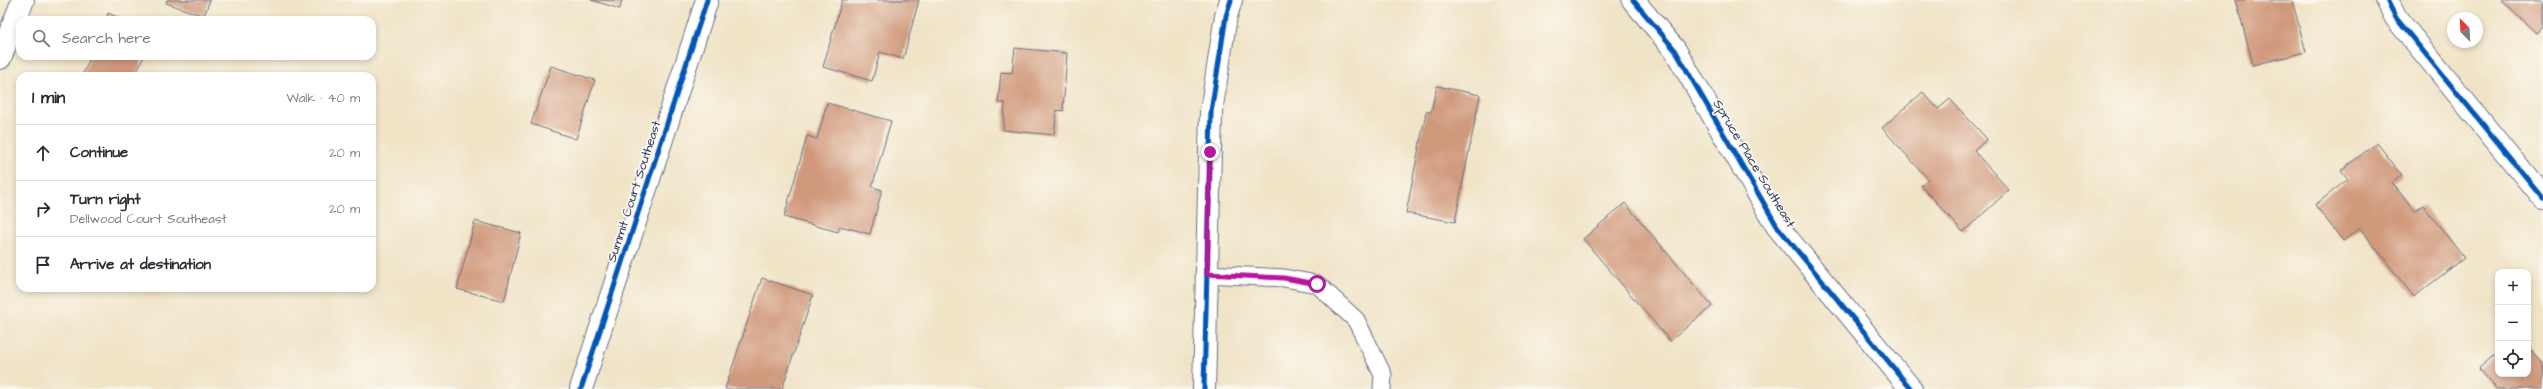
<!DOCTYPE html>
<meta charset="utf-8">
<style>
body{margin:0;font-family:"Architects Daughter",sans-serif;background:#f7f7f7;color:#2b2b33}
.controls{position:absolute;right:12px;bottom:12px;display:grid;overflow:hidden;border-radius:8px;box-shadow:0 2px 6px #0003}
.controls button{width:36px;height:36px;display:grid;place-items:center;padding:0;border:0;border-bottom:1px solid #e1e1e2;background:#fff;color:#2b2b33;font:20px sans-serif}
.compass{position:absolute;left:2447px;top:12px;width:36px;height:36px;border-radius:50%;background:#fff;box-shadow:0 2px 6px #0003;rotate:336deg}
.stop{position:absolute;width:12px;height:12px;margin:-9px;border:3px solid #b5179e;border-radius:50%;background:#fff}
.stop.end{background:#b5179e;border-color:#fff;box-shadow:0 1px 4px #0008}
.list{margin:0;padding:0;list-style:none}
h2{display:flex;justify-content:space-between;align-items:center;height:52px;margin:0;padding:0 16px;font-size:17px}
h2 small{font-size:13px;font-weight:400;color:#7c7c81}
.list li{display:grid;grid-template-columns:26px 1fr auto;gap:12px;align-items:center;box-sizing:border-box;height:56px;padding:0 16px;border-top:1px solid #e1e1e2}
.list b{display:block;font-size:15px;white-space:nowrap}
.list p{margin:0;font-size:13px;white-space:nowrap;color:#7c7c81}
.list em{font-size:13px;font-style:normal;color:#7c7c81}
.icon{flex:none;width:22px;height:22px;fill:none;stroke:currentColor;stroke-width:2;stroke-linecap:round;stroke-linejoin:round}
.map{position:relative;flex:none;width:2543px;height:389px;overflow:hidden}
.search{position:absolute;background:#fff;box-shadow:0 2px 6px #0003;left:16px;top:16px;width:360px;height:44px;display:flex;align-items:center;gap:10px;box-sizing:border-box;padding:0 14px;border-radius:12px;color:#7c7c81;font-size:15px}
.panel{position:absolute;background:#fff;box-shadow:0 2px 6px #0003;left:16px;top:72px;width:360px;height:220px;border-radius:12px}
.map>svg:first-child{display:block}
.building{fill:#d0997c}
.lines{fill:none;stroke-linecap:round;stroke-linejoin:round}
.service-casing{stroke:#666e83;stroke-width:19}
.minor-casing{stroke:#666e83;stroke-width:24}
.service{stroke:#fff;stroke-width:17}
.minor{stroke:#fff;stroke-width:22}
.cycleway-casing{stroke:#fbf7ec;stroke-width:8}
.cycleway{stroke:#0057b8;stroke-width:5}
.route{stroke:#b5179e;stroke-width:5}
.labels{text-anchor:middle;stroke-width:3.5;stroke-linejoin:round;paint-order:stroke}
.street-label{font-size:13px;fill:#1b2f5e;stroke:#fbf7ec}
</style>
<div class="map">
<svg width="2543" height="389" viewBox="0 0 2543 389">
<rect width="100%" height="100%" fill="#fbf7ec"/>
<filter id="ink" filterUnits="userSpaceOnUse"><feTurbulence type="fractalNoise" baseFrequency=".025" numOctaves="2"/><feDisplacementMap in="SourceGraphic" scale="8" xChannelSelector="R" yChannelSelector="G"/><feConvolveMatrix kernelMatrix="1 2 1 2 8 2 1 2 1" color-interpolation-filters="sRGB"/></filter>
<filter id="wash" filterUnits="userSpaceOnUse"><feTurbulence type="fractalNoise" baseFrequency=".012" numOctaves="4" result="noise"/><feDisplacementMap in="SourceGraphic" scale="16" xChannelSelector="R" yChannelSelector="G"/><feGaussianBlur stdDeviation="0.9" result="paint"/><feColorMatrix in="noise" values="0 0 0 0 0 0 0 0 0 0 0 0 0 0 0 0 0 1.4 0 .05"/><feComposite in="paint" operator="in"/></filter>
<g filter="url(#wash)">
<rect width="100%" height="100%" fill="#f0e4c7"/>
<g id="blocks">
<g class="building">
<path d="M167,0H210L204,16L166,3Z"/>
<path d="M591,0H622L620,9Z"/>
<path d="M842,0H919L903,59L880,52L872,81L823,67Z"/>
<path d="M2236,0H2292L2306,52L2253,65Z"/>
<path d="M2501,0H2543V26L2536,33Z"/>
<path d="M108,13L124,20H106Z"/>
<path d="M1015,48L1067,53L1063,111L1057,110L1054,135L1003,130L1005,103H998L1001,72L1012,73Z"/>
<path d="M91,56H144L135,76H82Z"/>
<path d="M551,66L595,80L576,139L531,124Z"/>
<path d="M1437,86L1480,95L1455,222L1406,213L1426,112H1431Z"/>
<path d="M1923,92L1938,109L1950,99L1987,139L1974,151L2009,190L1963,232L1921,185L1928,179L1882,128Z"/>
<path d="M827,103L891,121L872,187L882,190L870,234L840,226L838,232L784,217L807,136L817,139Z"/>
<path d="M2377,143L2402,175L2392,183L2415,211L2423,205L2464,258L2414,297L2360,228L2343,241L2315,205L2348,179L2341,170Z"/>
<path d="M1625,203L1712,306L1670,341L1583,239Z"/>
<path d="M475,221L521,233L504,301L457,289Z"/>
<path d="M762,278L813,295L782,389H725Z"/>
<path d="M2528,345L2543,363V389H2496L2478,369L2498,352V374H2528Z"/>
</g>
</g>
</g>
<g filter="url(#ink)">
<use href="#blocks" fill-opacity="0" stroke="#666e83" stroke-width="1"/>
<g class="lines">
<g class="service-casing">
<path id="service" d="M1207,274L1284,278L1317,284L1356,320L1383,375L1382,389"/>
</g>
<g class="minor-casing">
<g id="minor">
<path d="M1633,0L1675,50L1777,226L1911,389"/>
<path d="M2387,0L2396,18L2543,198"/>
<path d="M0,58L23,0"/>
<path d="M581,389L707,0"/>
<path d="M1204,389L1211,112L1226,16L1231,0"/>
</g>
</g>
<use href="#service" class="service"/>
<use href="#minor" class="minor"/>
<g class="cycleway-casing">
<g id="cycleway">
<path d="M1633,0L1675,50L1777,226L1911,389"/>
<path d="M2387,0L2396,18L2543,198"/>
<path d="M581,389L707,0"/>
<path d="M1204,389L1211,112L1226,16L1231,0"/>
</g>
</g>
<use href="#cycleway" class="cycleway"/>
</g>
</g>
<g class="lines" filter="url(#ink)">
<path class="route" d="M1210,152L1207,274L1284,278L1317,284"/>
</g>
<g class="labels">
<g class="street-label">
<text transform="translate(1755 163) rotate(59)" y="5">Spruce Place Southeast</text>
<text transform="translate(633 191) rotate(-72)" y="5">Summit Court Southeast</text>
</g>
</g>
</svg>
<div class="controls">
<button>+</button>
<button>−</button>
<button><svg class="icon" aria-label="locate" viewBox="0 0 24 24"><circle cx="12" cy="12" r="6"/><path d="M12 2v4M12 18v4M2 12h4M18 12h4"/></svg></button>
</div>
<svg class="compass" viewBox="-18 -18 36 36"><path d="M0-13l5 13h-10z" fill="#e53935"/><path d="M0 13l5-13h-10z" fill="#7c7c81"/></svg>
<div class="stop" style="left:1317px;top:284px"></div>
<div class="stop end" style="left:1210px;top:152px"></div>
<div class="search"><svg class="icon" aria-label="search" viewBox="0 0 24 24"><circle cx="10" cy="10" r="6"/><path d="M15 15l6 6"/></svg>Search here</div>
<section class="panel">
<h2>1 min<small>Walk · 40 m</small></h2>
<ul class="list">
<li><svg class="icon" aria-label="ahead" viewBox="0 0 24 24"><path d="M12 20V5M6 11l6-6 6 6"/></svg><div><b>Continue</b></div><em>20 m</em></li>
<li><svg class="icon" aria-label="right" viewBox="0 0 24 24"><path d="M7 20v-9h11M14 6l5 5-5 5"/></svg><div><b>Turn right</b><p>Dellwood Court Southeast</p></div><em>20 m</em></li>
<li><svg class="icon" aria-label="arrive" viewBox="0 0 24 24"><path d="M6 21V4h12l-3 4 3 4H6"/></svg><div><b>Arrive at destination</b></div></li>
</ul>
</section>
</div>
